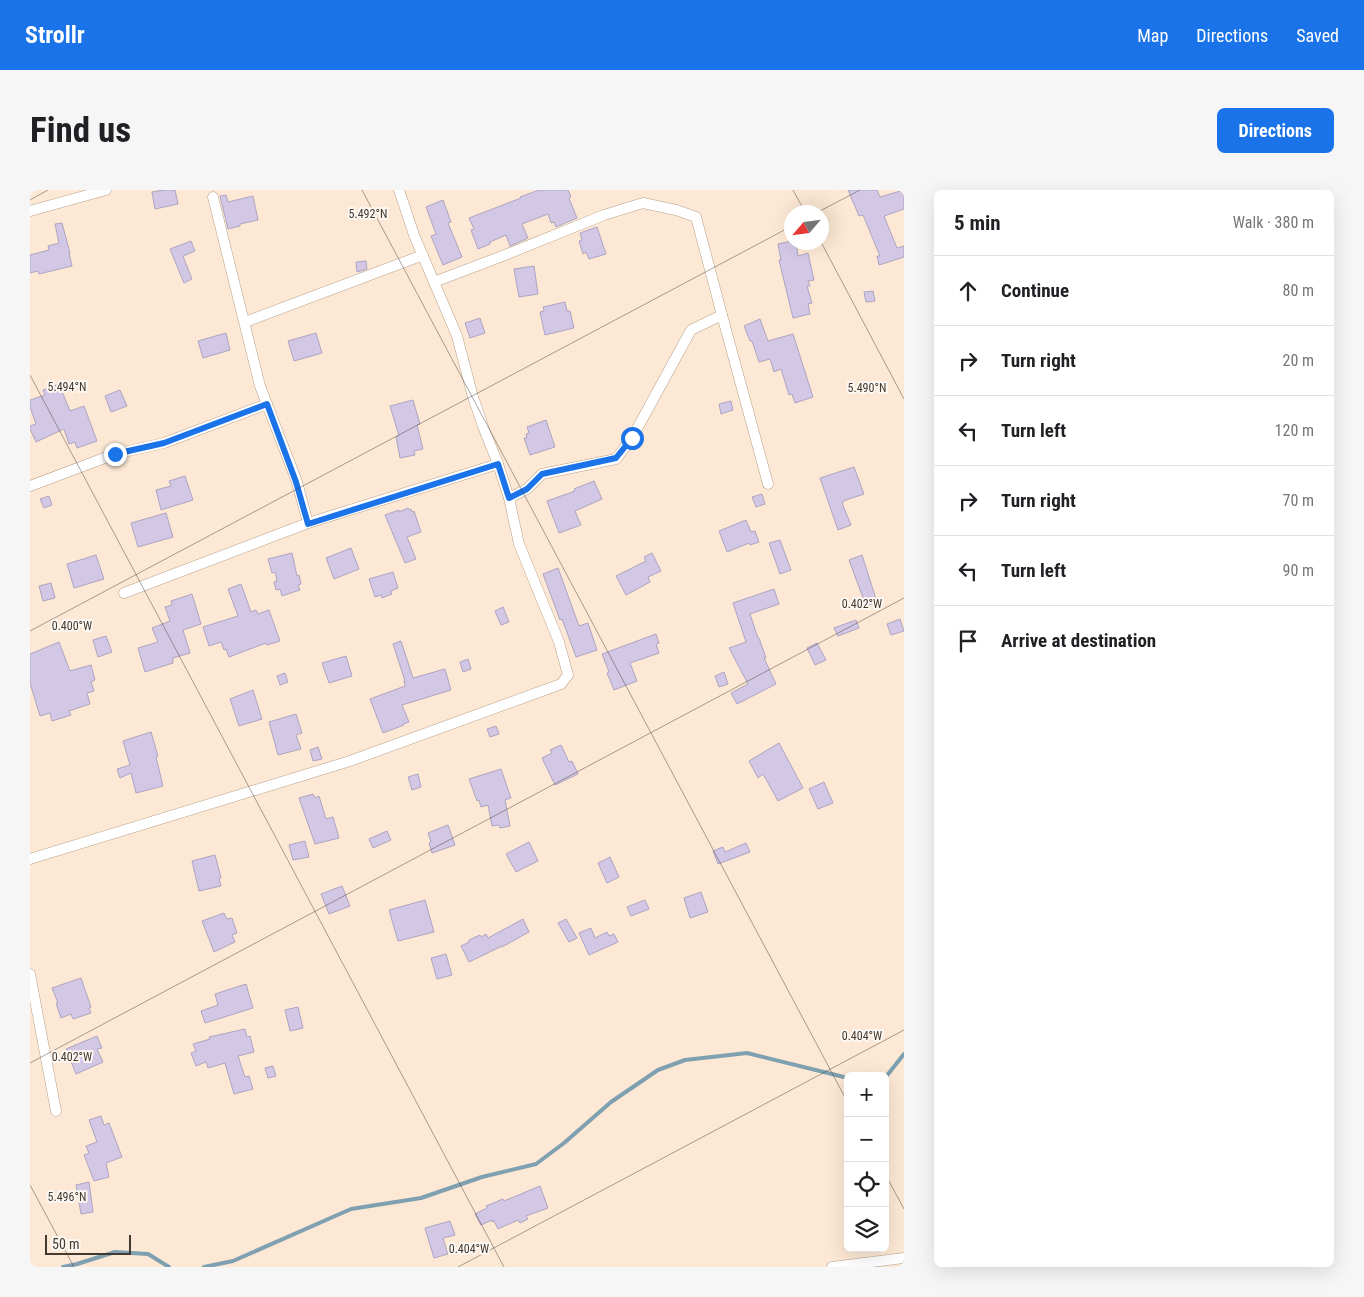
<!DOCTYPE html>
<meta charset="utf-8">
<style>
body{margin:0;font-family:"Roboto Condensed",sans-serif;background:#f6f6f6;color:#202124}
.controls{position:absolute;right:15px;bottom:15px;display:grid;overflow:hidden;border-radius:8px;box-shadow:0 5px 20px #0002}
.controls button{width:45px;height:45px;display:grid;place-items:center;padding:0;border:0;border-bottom:1px solid #e0e0e0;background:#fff;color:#202124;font:25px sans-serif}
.compass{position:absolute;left:754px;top:15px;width:45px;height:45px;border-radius:50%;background:#fff;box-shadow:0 5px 20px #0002;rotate:242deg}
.scale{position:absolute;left:15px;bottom:12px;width:86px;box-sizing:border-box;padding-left:5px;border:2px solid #42392f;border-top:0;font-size:14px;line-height:18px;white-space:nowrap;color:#42392f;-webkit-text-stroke:4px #fdf8f3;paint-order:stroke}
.stop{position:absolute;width:15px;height:15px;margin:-11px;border:4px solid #1a73e8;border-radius:50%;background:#fff}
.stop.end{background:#1a73e8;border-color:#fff;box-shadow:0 1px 5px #0008}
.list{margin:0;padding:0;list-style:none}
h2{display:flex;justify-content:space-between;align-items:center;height:65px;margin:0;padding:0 20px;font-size:21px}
h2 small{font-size:16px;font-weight:400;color:#757577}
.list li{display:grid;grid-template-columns:32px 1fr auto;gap:15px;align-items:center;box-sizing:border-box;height:70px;padding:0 20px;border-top:1px solid #e0e0e0}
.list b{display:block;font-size:19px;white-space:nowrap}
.list em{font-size:16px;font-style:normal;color:#757577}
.icon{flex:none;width:28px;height:28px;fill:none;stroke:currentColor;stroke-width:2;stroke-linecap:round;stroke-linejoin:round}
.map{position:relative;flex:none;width:874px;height:1077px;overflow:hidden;border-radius:8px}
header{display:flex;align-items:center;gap:30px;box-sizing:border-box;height:70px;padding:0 25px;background:#1a73e8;color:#fff}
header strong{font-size:24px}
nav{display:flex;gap:28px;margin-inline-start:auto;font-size:18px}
.intro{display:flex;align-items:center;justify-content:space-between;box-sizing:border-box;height:120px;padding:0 30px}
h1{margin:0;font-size:35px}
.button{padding:12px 22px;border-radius:8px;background:#1a73e8;color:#fff;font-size:18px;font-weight:700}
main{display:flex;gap:30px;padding:0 30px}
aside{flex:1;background:#fff;border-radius:8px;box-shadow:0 5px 20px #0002}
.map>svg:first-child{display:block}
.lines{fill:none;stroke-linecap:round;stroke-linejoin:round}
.stream{stroke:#7fa0b0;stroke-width:4}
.building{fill:#d2c8e6;stroke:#aea4c1}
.street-casing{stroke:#b8a189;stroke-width:11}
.street{stroke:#fff;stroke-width:10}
.route{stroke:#1a73e8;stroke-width:6}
.ticks{fill:none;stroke:#42392f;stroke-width:1;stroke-opacity:0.45}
.ticks-label{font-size:12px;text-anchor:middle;fill:#42392f;stroke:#fdf8f3;stroke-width:4;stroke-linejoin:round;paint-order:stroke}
</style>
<header>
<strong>Strollr</strong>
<nav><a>Map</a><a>Directions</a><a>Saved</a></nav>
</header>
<div class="intro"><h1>Find us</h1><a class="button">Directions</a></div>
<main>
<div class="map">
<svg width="874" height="1077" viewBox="0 0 874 1077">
<rect width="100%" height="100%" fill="#fce8d4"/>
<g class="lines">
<g class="stream">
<path d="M855,888L874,864"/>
<path d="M33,1077L47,1074L85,1062L118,1064L139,1077"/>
<path d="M174,1077L203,1071L321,1019L391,1008L452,987L506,974L534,953L581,912L628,880L655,870L717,863L818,888"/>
</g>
</g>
<g class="building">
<path d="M134,0H145L148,14L125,19L122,2Z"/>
<path d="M509,0H538L541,7L539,8L547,28L526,37L524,32L521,33L518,24L492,34L498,48L480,56L476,45L460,52V54L448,59L441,40L444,39L439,28L491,8L490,7Z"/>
<path d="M818,0H847L850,7L874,0V19L854,26L867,58L874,56V67L849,75L847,66H850L833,25L829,26Z"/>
<path d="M196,5L198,12L223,6L228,30L210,34V36L198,39L190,6Z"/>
<path d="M413,10L421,32L418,33L432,67L413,75L401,46L406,44L396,17Z"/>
<path d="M32,33L40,63H39L42,76L9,84L8,81L0,83V65L19,60L18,56L29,53L25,34Z"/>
<path d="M567,37L576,64L559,69L556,62L553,64L549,51L552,50L550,43Z"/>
<path d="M161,51L165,61L153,66L162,89L154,93L140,59Z"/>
<path d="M762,51V52H766L768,66L778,63L784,90L778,91L780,96H777L782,113L778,114L780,124L763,128L749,70H751L748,54Z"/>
<path d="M336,71L337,79L327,82L326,72Z"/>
<path d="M504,76L508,104L489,107L484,79Z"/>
<path d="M843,101L845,111L836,112L834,102Z"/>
<path d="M535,112L537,121H540L544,138L515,145L510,122L514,121L513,117Z"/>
<path d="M450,128L455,143L440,148L435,133Z"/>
<path d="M730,129L738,151L763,144L783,207L765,213L762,204L759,205L751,179L744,182L740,169L729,172L722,151H720L714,136Z"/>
<path d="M196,143L200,160L173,168L168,151Z"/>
<path d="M286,143L292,163L264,171L258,151Z"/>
<path d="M29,194L40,221L54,216L67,251L47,258L45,252L39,254L34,239L6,252L0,239V236L6,234L0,217V210L15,205L13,200Z"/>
<path d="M90,200L97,216L81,222L75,206Z"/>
<path d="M383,210L390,234L387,235L393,259L384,261L385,265L370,268L366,247L369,246L360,216Z"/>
<path d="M701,211L703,220L691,224L689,214Z"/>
<path d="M516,230L525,257L500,265L494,248H497L496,244L499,243L497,237Z"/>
<path d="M824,277L834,304L813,311V313H812L821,335L808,340L790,288Z"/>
<path d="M155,286L163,310L131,320L126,300L141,296L139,291Z"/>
<path d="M564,291L572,309L545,321L551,335L529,343L517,311L545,301L544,299Z"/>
<path d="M732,304L735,314L726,317L722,307Z"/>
<path d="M19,306L22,315L14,318L10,309Z"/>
<path d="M378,318L379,320L381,319L382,322L384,321L391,342L377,347L386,369L375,373L355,325L369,320V322Z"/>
<path d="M136,323L143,347L108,357L101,333Z"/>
<path d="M716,330L721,342L725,341L729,352L720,355L719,353L697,362L689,341Z"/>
<path d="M750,350L761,380L750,384L739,353Z"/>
<path d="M321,358L329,379L304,389L296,368Z"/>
<path d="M262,363L267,386L269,385L271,394L268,395L270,400L252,406L250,399L246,400L244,392L247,391L245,382L242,383L238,369Z"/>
<path d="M622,363L631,381L618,387L620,392L596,405L586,386L616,371L614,367Z"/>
<path d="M66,365L74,389L44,398L37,374Z"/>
<path d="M832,365L847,412L836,416L819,370Z"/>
<path d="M528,378L549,436L558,433L567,460L546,467L532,429L530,430L513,384Z"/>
<path d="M363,382L368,398L361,401L362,404L352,408L351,405L345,407L339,389Z"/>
<path d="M21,393L25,408L13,411L9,396Z"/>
<path d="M211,394L221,422L226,420L228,424L239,420L250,451L237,455L236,453L199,467L196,459L194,460L191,452L179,456L173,437L208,426L198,399Z"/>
<path d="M744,399L749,414L720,424L728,448H729L736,468H734L746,494L707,514L701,503L718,494L699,458L716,452L703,413Z"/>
<path d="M162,404L171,434L153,440L160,463L143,468V473L115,482L108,458L128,452L122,438L140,431L135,417L142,415L141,411Z"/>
<path d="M473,417L479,432L471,435L465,421Z"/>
<path d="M870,429L874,441L861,445L857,434Z"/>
<path d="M826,430L829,438L808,446L804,438Z"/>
<path d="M626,444L629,453L626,454L629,463L600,473L607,491L584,500L577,483L579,482L572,464Z"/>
<path d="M76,446L82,462L68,467L63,450Z"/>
<path d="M371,451L383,488L415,479L421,500L372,515L379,532L373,534L374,535L353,543L340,509L375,496L374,491H375L363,454Z"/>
<path d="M29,452L40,481L61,475L65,490L61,492L64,501L57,503L60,514L39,521L41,525L22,531L20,523L10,526L0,493V464Z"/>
<path d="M787,453L796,470L785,475L777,458Z"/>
<path d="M316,466L322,486L299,493L292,473Z"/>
<path d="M438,469L441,479L433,482L430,472Z"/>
<path d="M694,482L698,494L689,497L685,486Z"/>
<path d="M255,483L258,492L250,495L247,486Z"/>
<path d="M223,500L232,529L209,536L200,509Z"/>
<path d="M266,524L272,543L266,545L271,559L248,565L239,532Z"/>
<path d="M466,536L469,544L460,547L457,539Z"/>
<path d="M121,542L128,566L126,567L133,596L106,603L101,583L90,588L87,579L100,575L93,551Z"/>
<path d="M749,553L773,598L748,611L733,584L728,588L719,571Z"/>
<path d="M531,555L539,572L542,571L548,584L525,595L512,568L522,563L520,560Z"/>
<path d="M288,557L292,569L283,571L280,560Z"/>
<path d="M471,579L481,608L475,610L480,636L470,638L469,635L462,636L458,615L451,617L449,610L447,611L439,589Z"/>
<path d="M388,584L391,597L382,600L378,587Z"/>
<path d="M794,592L803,613L788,619L779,599Z"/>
<path d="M283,604L285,608L289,606L296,629L303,627L309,648L285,654L269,608Z"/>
<path d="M418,635L425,655L402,663L399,653L401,652L398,643Z"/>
<path d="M357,641L361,650L343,658L339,649Z"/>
<path d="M275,651L279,667L263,670L259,655Z"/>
<path d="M499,652L508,671L486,682L476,664Z"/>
<path d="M716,653L720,662L688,674L683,661L693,657L695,662Z"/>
<path d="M185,665L191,688L189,689L191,696L169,701L162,671Z"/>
<path d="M580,667L589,687L577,693L568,673Z"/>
<path d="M312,696L320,716L299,724L291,704Z"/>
<path d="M671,702L678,722L660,728L654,708Z"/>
<path d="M395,710L404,742L368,751L359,720Z"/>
<path d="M615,710L619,719L601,726L597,717Z"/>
<path d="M194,723L197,729L202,728L207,743L202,745L205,752L184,762L172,731Z"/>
<path d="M493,729L499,742L472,757V756L439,772L431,756L439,752V750L450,745L451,747L456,744L458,748Z"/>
<path d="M536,729L547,748L539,752L528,733Z"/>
<path d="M561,738L565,748L577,742L579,746L584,744L588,752L559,765L549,743Z"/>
<path d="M416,764L422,785L407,789L401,768Z"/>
<path d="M51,788L61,817L59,818L61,823L43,829L41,824L31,828L26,813H28L22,798Z"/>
<path d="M216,794L223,818L175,833L171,821L188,815L185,804Z"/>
<path d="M268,817L273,838L260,841L255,820Z"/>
<path d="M215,839L217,847L220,846L224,862L208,866L215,887L219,886L223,899L204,904L195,873L178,878L176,872L166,876L161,863L166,861L163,854L180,849L179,847Z"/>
<path d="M67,846L72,858L67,859L73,872L46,884L36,859Z"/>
<path d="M243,876L246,886L238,888L235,878Z"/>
<path d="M71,926L74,935L79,933L92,967L76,973L79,987L64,991L54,965L59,963L56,956L67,952L59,930Z"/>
<path d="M59,992L63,1022L51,1024L46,995Z"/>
<path d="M510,996L518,1018L496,1026L498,1029L490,1033L488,1030L468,1039L464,1031L462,1032V1030L451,1035L445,1024L457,1018L456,1016L473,1009L474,1011Z"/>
<path d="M420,1031L425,1045L413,1048L418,1064L404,1068L395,1038Z"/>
</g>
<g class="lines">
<g class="street-casing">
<g id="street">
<path d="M183,7L230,196L267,292L278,333"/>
<path d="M0,21L76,0"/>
<path d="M404,92L475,65L574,25L613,13L646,20L666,27L692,125L661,140L602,248L586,269L512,284L497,299L479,308"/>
<path d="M692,125L738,294"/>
<path d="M215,132L393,65"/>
<path d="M0,296L85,264L134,253L237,214"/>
<path d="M94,403L278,333L468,274"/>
<path d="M0,669L320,571L531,494L538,485L529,452L489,354L479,308L468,274L454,239L443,207L427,146L384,45L369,0"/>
<path d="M0,784L26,921"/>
<path d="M802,1077L874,1068"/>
</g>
</g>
<use href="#street" class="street"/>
</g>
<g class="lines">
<path class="route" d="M85,264L134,253L237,214L266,292L278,334L468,274L479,308L497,299L512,284L586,268L602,248"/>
</g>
<path class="ticks" d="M332,0L818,913M763,0L775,22M0,10L18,0M788,22L830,0M791,52L874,209M0,185L474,1077M0,441L762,36M0,873L874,408M855,984L874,1019M0,995L44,1077M428,1077L874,840"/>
<g class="ticks-label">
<text x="338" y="28">5.492°N</text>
<text x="37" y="201">5.494°N</text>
<text x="837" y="202">5.490°N</text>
<text x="832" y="418">0.402°W</text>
<text x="42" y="440">0.400°W</text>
<text x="832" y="850">0.404°W</text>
<text x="42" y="871">0.402°W</text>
<text x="37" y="1011">5.496°N</text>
<text x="439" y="1063">0.404°W</text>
</g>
</svg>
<div class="controls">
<button>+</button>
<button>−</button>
<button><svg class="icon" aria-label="locate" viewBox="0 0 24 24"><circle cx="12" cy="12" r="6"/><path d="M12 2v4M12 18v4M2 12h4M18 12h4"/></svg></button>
<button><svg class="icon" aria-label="layers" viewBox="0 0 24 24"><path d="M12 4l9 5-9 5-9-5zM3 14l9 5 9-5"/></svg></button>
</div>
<svg class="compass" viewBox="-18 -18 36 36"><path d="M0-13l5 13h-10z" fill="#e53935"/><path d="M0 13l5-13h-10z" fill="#757577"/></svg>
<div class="scale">50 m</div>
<div class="stop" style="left:602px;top:248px"></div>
<div class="stop end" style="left:85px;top:264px"></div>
</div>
<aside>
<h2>5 min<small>Walk · 380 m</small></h2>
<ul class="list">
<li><svg class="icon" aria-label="ahead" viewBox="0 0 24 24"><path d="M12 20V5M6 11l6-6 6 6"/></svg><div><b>Continue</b></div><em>80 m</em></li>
<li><svg class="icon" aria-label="right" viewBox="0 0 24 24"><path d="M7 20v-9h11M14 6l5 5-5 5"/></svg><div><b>Turn right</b></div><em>20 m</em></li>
<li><svg class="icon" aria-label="left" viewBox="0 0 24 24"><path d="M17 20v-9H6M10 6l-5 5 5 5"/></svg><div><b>Turn left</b></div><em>120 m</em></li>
<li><svg class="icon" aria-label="right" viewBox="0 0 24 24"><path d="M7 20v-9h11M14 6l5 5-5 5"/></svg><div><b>Turn right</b></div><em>70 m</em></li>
<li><svg class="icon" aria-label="left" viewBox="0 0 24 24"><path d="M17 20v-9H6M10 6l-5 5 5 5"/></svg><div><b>Turn left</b></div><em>90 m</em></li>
<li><svg class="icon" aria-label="arrive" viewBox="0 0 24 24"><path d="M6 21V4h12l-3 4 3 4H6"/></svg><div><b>Arrive at destination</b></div></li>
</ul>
</aside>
</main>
